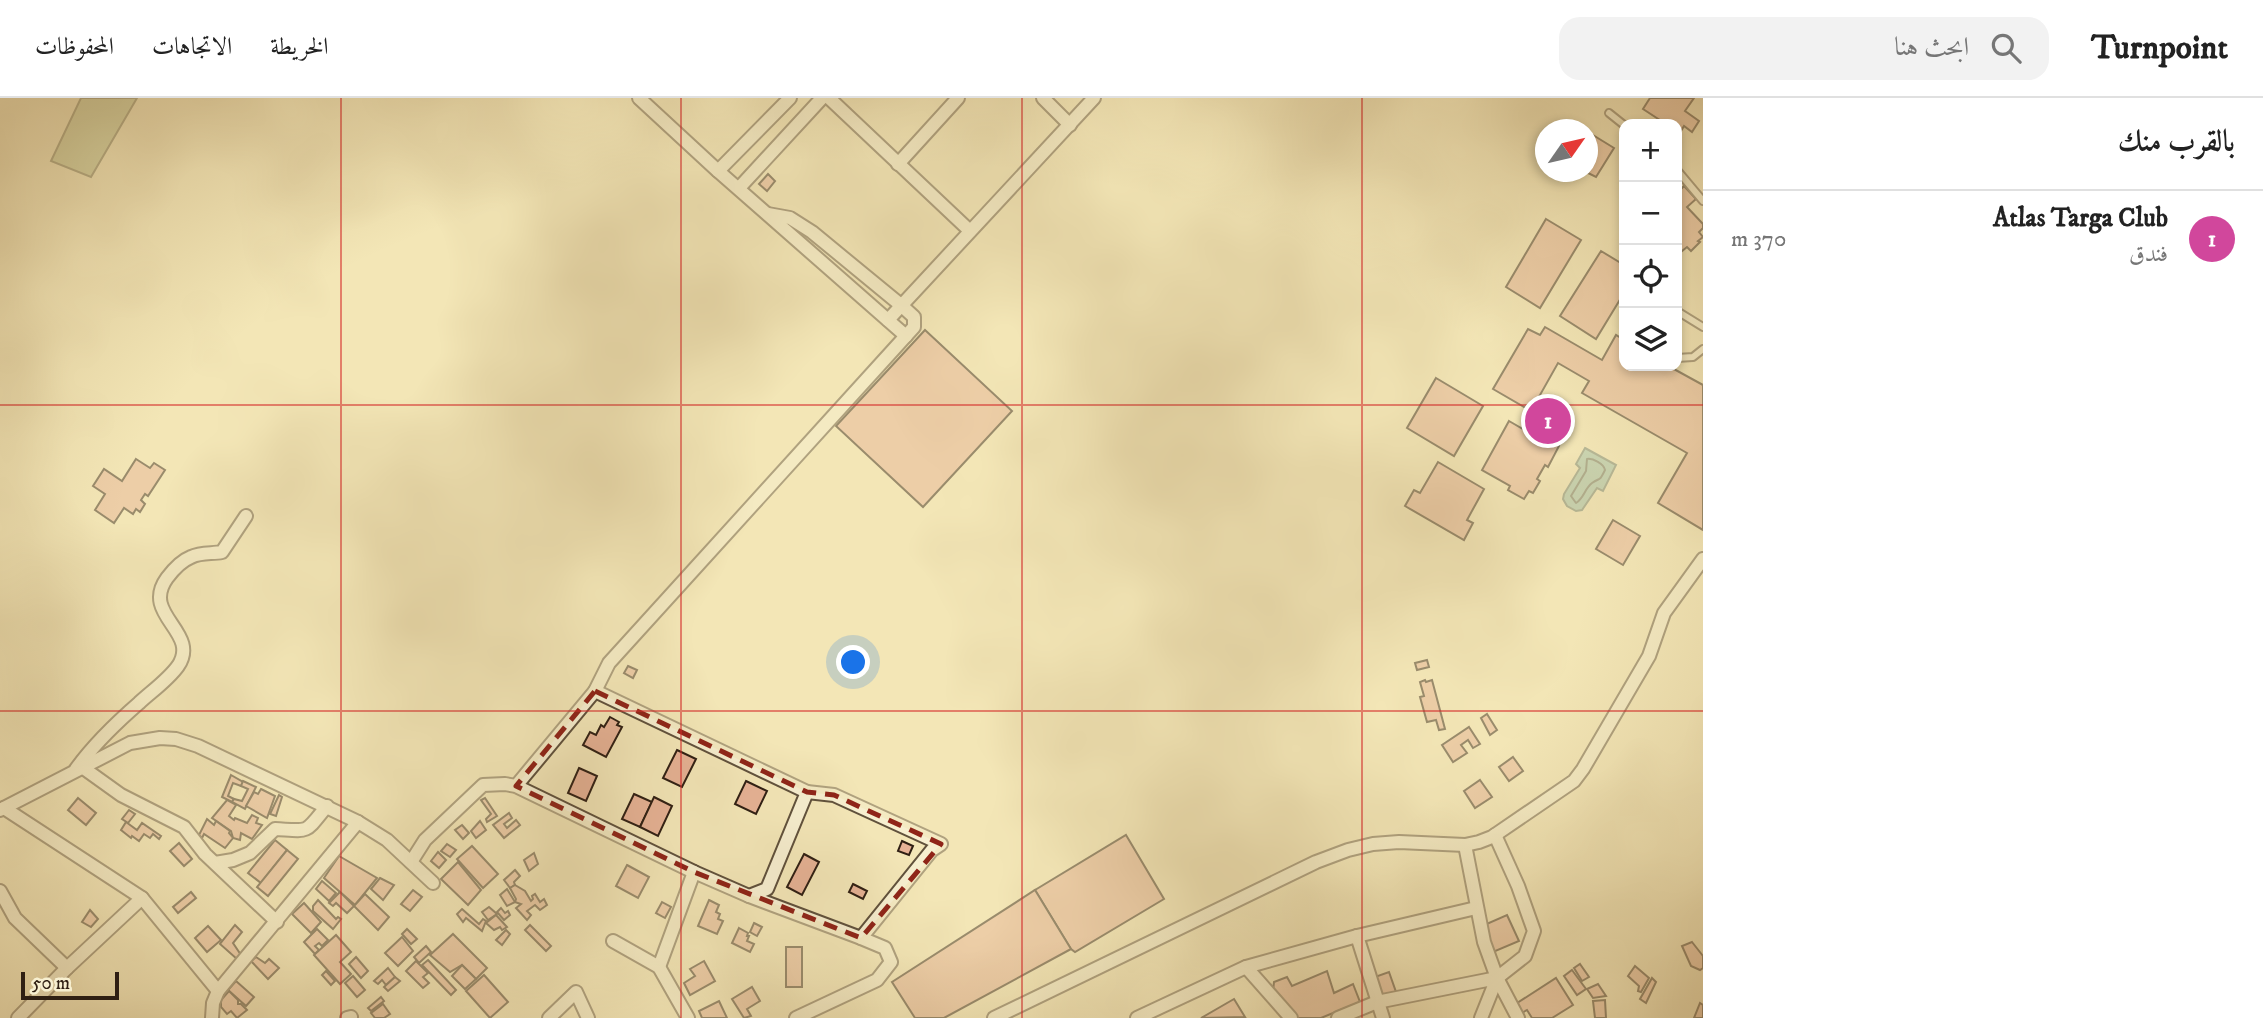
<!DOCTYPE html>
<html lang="ar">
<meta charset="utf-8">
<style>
body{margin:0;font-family:"IM FELL DW Pica",Amiri,serif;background:#f2f2f2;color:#222;direction:rtl}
.controls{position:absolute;right:21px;top:21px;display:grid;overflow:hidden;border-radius:14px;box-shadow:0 4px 10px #0003}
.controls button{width:63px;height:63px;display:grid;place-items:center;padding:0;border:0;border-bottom:2px solid #e0e0e0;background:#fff;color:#222;font:35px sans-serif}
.compass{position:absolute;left:1535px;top:21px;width:63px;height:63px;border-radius:50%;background:#fff;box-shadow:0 4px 10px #0003;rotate:56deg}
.scale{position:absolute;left:21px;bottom:18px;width:98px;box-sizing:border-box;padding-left:7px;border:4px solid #2f1f13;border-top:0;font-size:19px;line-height:24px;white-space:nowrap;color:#2f1f13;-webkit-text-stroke:5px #f7efd0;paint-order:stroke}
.you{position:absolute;left:854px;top:565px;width:24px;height:24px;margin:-18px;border:5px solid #fff;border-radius:50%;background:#1a73e8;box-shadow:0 0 0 10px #1a73e833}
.badge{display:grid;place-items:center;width:46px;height:46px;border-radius:50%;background:#1a73e8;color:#fff;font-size:23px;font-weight:700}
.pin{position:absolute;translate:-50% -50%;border:4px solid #fff;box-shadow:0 2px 7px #0006}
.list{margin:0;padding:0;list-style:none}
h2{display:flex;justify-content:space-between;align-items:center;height:91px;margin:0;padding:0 28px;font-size:30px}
h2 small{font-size:23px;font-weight:400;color:#767676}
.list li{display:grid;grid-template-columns:46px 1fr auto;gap:21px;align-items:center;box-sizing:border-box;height:98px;padding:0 28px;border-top:2px solid #e0e0e0}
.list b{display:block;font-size:26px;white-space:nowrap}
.list p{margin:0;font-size:23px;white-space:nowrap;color:#767676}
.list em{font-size:23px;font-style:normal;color:#767676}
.icon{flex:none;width:38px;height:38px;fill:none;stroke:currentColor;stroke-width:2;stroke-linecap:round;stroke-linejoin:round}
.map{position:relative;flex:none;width:1703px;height:920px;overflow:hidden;direction:ltr}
header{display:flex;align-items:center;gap:42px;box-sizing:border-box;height:98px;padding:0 35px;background:#fff;border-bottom:2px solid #e0e0e0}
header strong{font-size:33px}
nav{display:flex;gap:38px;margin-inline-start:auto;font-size:24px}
.search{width:490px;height:63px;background:#f2f2f2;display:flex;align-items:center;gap:18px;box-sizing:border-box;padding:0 24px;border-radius:21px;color:#767676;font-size:26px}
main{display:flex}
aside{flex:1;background:#fff}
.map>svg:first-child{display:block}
.green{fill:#bdc48d;stroke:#767250;stroke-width:2}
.water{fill:#9cc0ac;stroke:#70806f;stroke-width:2}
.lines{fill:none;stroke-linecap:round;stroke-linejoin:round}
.shore{stroke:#667060;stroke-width:2}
.building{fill:#e6b295;stroke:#2f1f13;stroke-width:2}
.service-casing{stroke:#60513c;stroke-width:10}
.minor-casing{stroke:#60513c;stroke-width:16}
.path{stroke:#2f1f13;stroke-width:2.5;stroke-dasharray:5 3.5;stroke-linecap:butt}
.service{stroke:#f7efd0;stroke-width:6}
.minor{stroke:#f7efd0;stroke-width:12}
.marked{fill:none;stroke:#8f2418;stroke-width:5;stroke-dasharray:14 9;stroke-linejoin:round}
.grid{fill:none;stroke:#d62828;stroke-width:2;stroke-opacity:0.55}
</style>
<header>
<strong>Turnpoint</strong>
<div class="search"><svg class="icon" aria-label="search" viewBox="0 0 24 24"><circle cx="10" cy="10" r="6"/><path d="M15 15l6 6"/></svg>ابحث هنا</div>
<nav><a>الخريطة</a><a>الاتجاهات</a><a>المحفوظات</a></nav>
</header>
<main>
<aside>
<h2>بالقرب منك<small></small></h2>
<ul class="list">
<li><span class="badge" style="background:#d1479c">1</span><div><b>Atlas Targa Club</b><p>فندق</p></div><em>370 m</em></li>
</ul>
</aside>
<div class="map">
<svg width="1703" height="920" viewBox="0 0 1703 920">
<rect width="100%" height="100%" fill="#f3e6b7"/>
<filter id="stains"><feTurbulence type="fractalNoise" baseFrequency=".00286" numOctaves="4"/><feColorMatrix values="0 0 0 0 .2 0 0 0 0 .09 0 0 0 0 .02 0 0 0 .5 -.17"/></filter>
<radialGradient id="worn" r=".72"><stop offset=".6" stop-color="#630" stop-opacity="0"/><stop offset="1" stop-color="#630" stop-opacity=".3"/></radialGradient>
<path class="green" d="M81,0H137L91,79L51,63Z"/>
<path class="water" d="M1585,350L1616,367L1603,393L1597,390L1582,412L1576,413L1567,408L1563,401L1564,396L1580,370L1576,366Z"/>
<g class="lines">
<path class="shore" d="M1587,361C1593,360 1604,366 1605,372C1599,384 1601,379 1592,385C1585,390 1584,400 1576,405L1571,398L1586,373Z"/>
</g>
<g class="building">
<path d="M1650,0H1694L1685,13L1699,23L1692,34L1684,28L1681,33L1677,30V26H1666L1643,11Z"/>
<path d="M1588,34L1614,50L1596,79L1586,74L1588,70Z"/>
<path d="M768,76L775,83L767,93L759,86Z"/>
<path d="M1684,88L1696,101L1687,109L1703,126V130L1699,134L1703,139L1698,143L1700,144L1691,153L1687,149L1682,153L1677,147V95Z"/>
<path d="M1546,121L1581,142L1540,210L1506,189Z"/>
<path d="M1601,153L1624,167V195L1596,241L1560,218Z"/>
<path d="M1545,229L1602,262L1616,237L1624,242V268H1673L1672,270L1703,287V432L1658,405L1687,355L1582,295L1589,283L1558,265L1531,313L1493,291L1528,231L1540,237Z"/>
<path d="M925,232L1012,313L923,409L836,328Z"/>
<path d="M1436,280L1483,308L1454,358L1407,330Z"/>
<path d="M1509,323L1540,341L1542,338L1559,348L1548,369L1545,367L1537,381L1540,383L1533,395L1529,393L1524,401L1508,392L1510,388L1482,372Z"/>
<path d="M136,361L150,370L154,365L165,372L148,398L145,396L141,402L145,406L140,414L136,411L133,416L124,410L114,425L95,412L105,396L93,388L104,371L122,383Z"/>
<path d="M1438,364L1484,391L1467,422L1473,425L1464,442L1405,408L1414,392L1420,395Z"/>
<path d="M1613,422L1640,438L1623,467L1596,451Z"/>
<path d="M1427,562L1429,569L1417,572L1415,565Z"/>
<path d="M628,568L637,572L633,580L624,575Z"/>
<path d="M1425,582L1426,584L1432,582L1445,631L1439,632L1436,622L1427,624L1420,599L1424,598L1420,584Z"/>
<path d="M1487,616L1497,632L1490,637L1481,620Z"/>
<path d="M610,619L619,624L617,627L622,629L606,659L583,647L590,634L596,637L601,627L604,629Z"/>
<path d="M1469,629L1480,646L1473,650L1468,642L1461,647L1467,655L1453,664L1442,647Z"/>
<path d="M677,652L696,661L682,689L663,680Z"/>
<path d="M1513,659L1523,673L1509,683L1499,669Z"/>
<path d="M579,670L597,678L586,703L568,695Z"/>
<path d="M231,677L243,684L241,688L233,685L228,698L234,701L232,704L222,699Z"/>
<path d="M1480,682L1492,699L1475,710L1464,693Z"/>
<path d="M243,683L256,689L245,711L232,704L234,701L242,703L248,691L241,688Z"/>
<path d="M746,683L767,693L756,716L735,706Z"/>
<path d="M261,691L275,698L267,720L246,708L254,694L258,696Z"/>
<path d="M634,696L652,704L640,729L622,721Z"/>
<path d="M279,697L282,699L276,718L270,716Z"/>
<path d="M654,699L672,708L658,738L640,729Z"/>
<path d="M78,700L96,715L86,727L68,712Z"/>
<path d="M485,700L497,718L487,724L486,721L491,716L481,702Z"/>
<path d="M227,702L236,707L229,718L234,722L235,720L247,725L252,717L258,720L256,725L262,727L252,741L241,735L240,742L233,740L231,733L212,720Z"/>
<path d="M129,712L135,716L128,725L122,721Z"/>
<path d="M509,715L512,720L504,726L507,730L516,722L520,727L504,740L493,727Z"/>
<path d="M207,721L214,727L216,723L230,733L229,735L233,740L225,750L204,736L202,740L199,737Z"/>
<path d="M480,723L486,732L476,740L471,733Z"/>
<path d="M126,724L137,732L142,725L161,738L159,741L153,736L150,740L144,736L139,743L132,738L131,740L121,732Z"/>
<path d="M462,727L469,735L463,741L455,732Z"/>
<path d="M1126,737L1164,801L1075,854L1071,851L1035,792Z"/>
<path d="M275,742L287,752L261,785L248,775Z"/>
<path d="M902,743L913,748L909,757L898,753Z"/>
<path d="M179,745L192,761L184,768L170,753Z"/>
<path d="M447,746L456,752L450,759L441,753Z"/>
<path d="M472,748L498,776L483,790L457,761Z"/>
<path d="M287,752L298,761L268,798L257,789Z"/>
<path d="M438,754L446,762L439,770L431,763Z"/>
<path d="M534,755L538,766L529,773L524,762Z"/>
<path d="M804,756L819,764L802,797L787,789Z"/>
<path d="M339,758L377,780L355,807L324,780Z"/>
<path d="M458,764L481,792L468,807L441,781Z"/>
<path d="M627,767L649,779L638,800L616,788Z"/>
<path d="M515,772L520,778L514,784L515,787L510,790L504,782Z"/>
<path d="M380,780L394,787L383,802L371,791Z"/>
<path d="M322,783L336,795L329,803L316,791Z"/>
<path d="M853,786L867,793L863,801L849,794Z"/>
<path d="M515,787L525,793L531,803L533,801L532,798L535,796L540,804L544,801L547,807L540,812L535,807L527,813L531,817L527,822L516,810L521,806L515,804L516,801L510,790Z"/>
<path d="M507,791L515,804L507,808L500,797Z"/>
<path d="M413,792L422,799L410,813L401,806Z"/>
<path d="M1035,792L1071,851L944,920H915L892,884Z"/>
<path d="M191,794L196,800L178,815L173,809Z"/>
<path d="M340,794L354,808L347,815L336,805L333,808L329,805Z"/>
<path d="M365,796L389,819L378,832L354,808Z"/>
<path d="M318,802L336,821L338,819L341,821L333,831L313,813V808Z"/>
<path d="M709,802L719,807L716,814L720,816L718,821L723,823L717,836L698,828Z"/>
<path d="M662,804L671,809L665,820L656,815Z"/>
<path d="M304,805L321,824L311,835L292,816Z"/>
<path d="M489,809L497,816L488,822L482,814Z"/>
<path d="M501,810L505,815L508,813L510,817L504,822L497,814Z"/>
<path d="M462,811L479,826L483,821L486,823L482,833L466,820L463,824L457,816Z"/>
<path d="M90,812L98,821L91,829L82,824Z"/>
<path d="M496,817L507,829L502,832L500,829L494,832L486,825Z"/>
<path d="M1507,817L1519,843L1493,854L1482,828Z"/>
<path d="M754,825L762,829L757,838L750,834Z"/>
<path d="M235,827L242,834L233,845L241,857L238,862L220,846Z"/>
<path d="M530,827L551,848L546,853L525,832Z"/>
<path d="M208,828L221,842L207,854L195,840Z"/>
<path d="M739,830L748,835L747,838H749L747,843L754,846L750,854L732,845Z"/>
<path d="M317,831L328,842L322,848L319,845L315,848L319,852L315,856L304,844Z"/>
<path d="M407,831L417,841L411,846L402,836Z"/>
<path d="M506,832L510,836L502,847L496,842Z"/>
<path d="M453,836L487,870L476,881L462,867L450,874L430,857Z"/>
<path d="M336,837L351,854L340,864L351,876L340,886L314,857Z"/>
<path d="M402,839L413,853L398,868L385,855Z"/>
<path d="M1692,844L1703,858V870L1700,872L1691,868L1682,848Z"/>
<path d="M426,848L431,854L419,865L414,859Z"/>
<rect x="786" y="849" width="16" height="40"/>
<path d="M256,859L265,865L269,861L279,870L268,881L251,863Z"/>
<path d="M356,859L368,873L361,880L349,866Z"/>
<path d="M428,862L456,892L451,897L422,867Z"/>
<path d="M416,863L428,875L423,879L429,885L423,890L406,873Z"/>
<path d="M704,863L715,883L690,897L684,885L695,878L690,871Z"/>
<path d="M1580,866L1589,879L1582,883L1574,870Z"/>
<path d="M462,867L476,881L465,891L452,878Z"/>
<path d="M1635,868L1649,880L1641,894L1638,893L1639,888L1628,878Z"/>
<path d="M388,870L395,879L386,887L382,882L378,886L374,883Z"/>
<path d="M1572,872L1586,891L1577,897L1564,878Z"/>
<path d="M326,873L335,883L331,887L322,877Z"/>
<path d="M1327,873L1334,895L1353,886L1360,904L1321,920H1294L1273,894L1274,884L1287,879L1292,888Z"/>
<path d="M1389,874L1396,894L1379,900L1372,880Z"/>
<path d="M484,877L508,904L490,920L466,893Z"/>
<path d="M353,878L365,892L357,899L345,885Z"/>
<path d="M395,879L400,883L388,893L384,889Z"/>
<path d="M1556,880L1573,907L1552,920H1532L1527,912L1520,916L1514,907Z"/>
<path d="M1652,880L1656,884L1646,905L1640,901Z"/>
<path d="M236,883L254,899L246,908L228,892Z"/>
<path d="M1598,886L1606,898L1593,900L1587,891Z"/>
<path d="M752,889L760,903L747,911L751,918L744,920L732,901Z"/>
<path d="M229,893L238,902V906H241L247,912L237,920L231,913L227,916L221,909V902Z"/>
<path d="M381,899L384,903L371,913L368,910Z"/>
<path d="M1234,901L1245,919L1201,920Z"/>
<path d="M1605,902L1606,920H1595L1593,903Z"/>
<path d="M719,903L727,920H702L699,913Z"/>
<path d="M1700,905L1703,907V920H1694Z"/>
<path d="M383,906L390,916L384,920H375L371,915Z"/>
</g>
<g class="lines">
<g class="service-casing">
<g id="service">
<path d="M1609,15L1624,27"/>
<path d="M1677,72L1703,103"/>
<path d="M1677,213L1703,229"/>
<path d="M1677,260L1693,259L1703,251"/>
</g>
</g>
<g class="minor-casing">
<g id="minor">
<path d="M639,0L718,73L906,238"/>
<path d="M829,0L970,133"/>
<path d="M1043,0L1070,27"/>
<path d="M898,66L958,0"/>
<path d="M718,73L790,0"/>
<path d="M739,90L822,0"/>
<path d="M888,222L1094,0"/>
<path d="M595,593L609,565L914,229V219L902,208L812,134L790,120L768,116"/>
<path d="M82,669L121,697L184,729L205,756L277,824"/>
<path d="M76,671C94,646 116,625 139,605C152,593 168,582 178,568C201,534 140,517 167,480C173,472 181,463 191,459C201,454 212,456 222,454L246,418"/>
<path d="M4,710L142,800L218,893"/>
<path d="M0,712L130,645L160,640L176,641L198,648L358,724L387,742L433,785"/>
<path d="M1465,747L1484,844L1497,880L1518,920"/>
<path d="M411,764L425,742L483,687L505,686L516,688L694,774L749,798L767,791L807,694L595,593L516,688"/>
<path d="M215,765L233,762L250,755L275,731C311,733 304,736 327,708"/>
<path d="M0,793L15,820L67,870"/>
<path d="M749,798L861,840"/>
<path d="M1357,838L1383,920"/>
<path d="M613,843L659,869L688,920"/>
<path d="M659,869L694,774"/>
<path d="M1246,869L1291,920"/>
<path d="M18,920L67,870L142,800"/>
<path d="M212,920L213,905L218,893L358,724"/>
<path d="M347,920L351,919"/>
<path d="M549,920L576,894L588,920"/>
<path d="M796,920L877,882L891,864L885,850L861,840L932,752L941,746L834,697L807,694"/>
<path d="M994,920L1316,764L1348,752L1373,746L1399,744L1465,747L1479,744L1492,739L1574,683L1583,671L1649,558L1664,515L1703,461"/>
<path d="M1137,920L1246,869L1357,838L1476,810"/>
<path d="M1338,920L1377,904L1497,880L1525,858L1534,833L1518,788L1495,737"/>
<path d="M1481,920L1497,880"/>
</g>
</g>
<path class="path" d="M1677,236L1681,228"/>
<use href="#service" class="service"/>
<use href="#minor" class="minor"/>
</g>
<path d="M0 0H1703V920H0ZM595,593L807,694L834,697L941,746L861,840L694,774L516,688Z" fill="#f3e6b7" fill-opacity=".55" fill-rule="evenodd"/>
<path class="marked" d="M595,593L807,694L834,697L941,746L861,840L694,774L516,688Z"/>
<path class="grid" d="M341,0V920M681,0V920M1022,0V920M1362,0V920M0,307H1703M0,613H1703"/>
<rect width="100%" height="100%" filter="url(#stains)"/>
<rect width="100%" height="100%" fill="url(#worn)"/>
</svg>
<div class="controls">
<button>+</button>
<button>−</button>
<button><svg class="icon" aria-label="locate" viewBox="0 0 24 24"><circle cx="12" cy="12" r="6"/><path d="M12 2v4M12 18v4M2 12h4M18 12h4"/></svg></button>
<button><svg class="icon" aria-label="layers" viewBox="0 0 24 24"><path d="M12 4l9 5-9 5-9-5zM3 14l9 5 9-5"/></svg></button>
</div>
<svg class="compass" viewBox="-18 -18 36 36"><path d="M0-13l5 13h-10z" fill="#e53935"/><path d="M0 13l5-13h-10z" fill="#767676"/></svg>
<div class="scale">50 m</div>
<div class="you"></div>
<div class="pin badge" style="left:1548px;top:323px;background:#d1479c">1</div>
</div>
</main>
